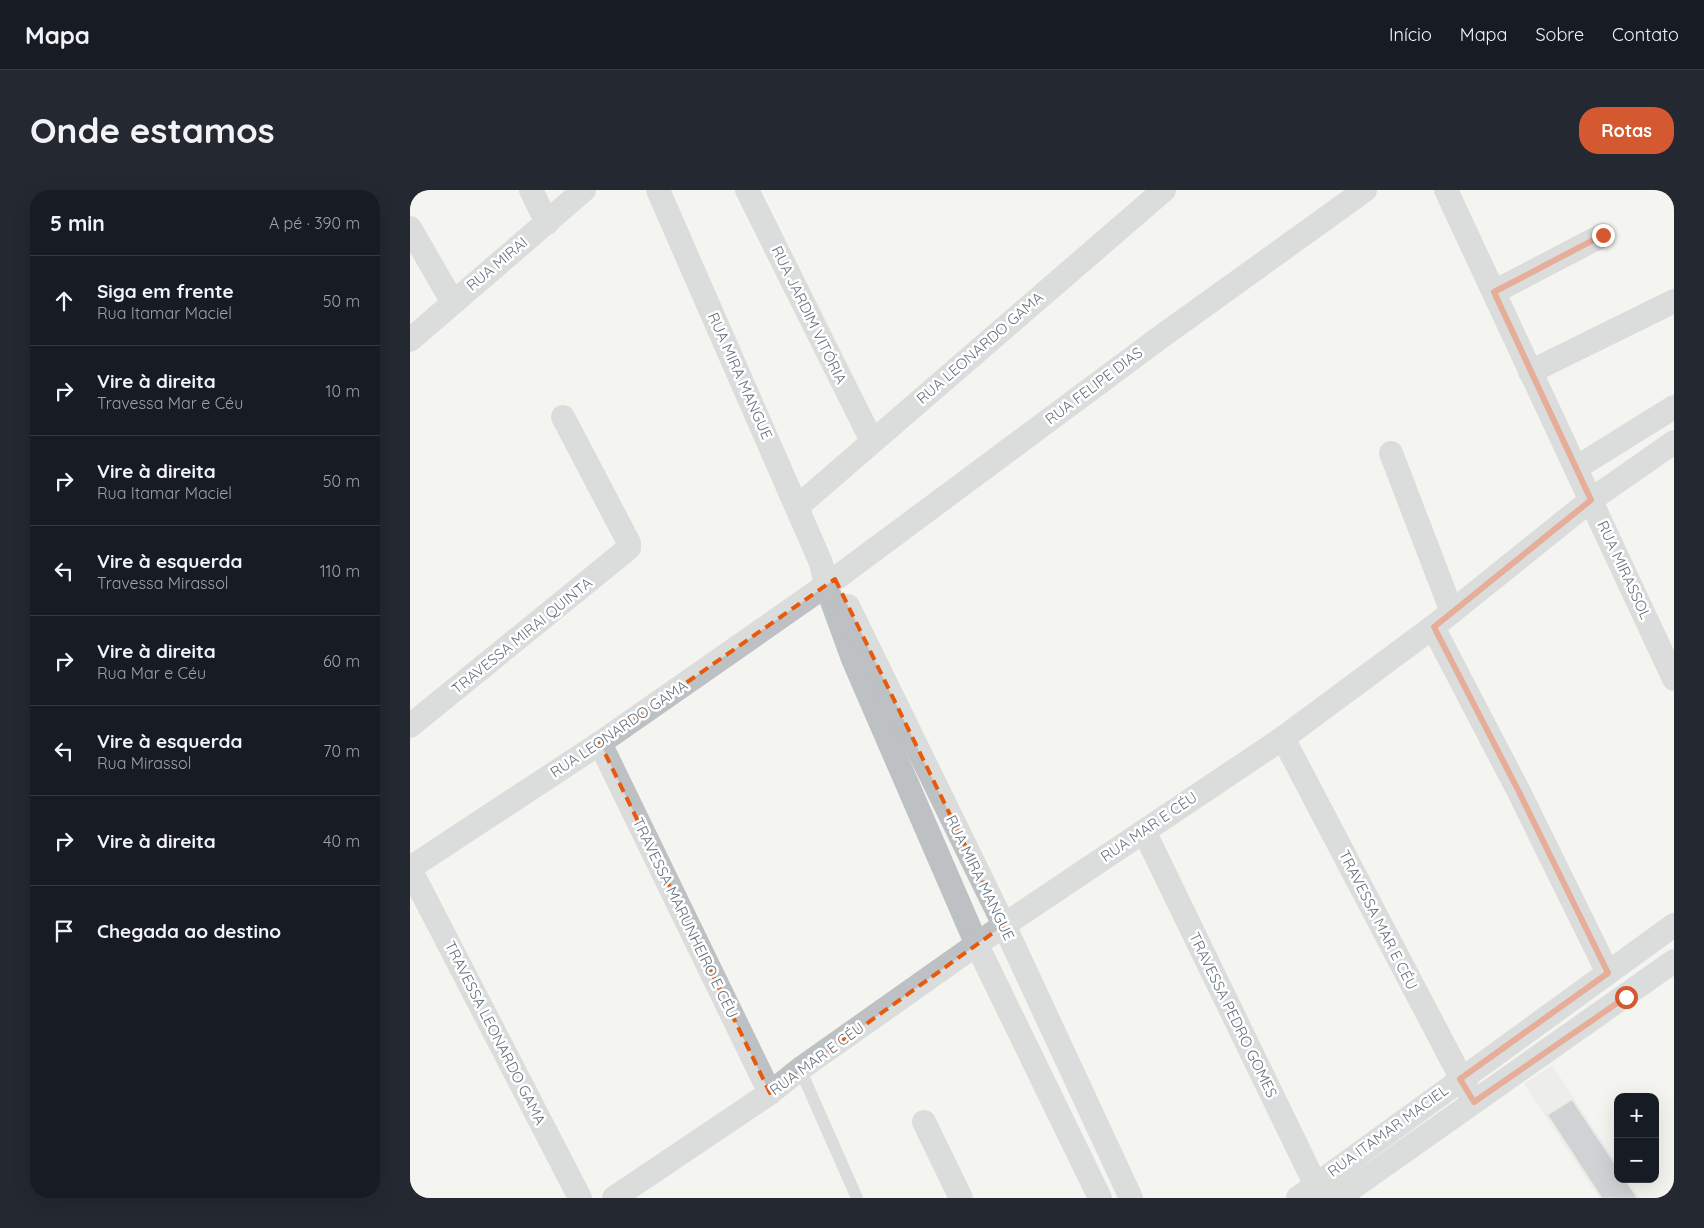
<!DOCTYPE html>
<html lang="pt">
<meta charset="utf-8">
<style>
body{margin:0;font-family:Quicksand,sans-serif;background:#242831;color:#f1f3f6}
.controls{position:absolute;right:15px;bottom:15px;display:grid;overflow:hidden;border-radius:10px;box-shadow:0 5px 20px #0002}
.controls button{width:45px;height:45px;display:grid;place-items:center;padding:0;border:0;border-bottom:1px solid #363941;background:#171b24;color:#f1f3f6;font:25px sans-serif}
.stop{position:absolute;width:15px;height:15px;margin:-11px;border:4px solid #d45830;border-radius:50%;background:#fff}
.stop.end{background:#d45830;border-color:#fff;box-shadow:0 1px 5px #0008}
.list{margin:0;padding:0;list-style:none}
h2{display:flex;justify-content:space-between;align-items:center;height:65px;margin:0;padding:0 20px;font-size:21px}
h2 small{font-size:16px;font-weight:400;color:#9ea1a6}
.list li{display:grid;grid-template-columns:32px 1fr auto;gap:15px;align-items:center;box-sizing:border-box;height:90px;padding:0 20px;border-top:1px solid #363941}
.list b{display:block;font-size:19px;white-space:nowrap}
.list p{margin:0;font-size:16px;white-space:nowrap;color:#9ea1a6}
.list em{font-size:16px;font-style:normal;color:#9ea1a6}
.icon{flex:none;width:28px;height:28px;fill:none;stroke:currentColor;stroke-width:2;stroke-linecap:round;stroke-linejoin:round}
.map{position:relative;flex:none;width:1264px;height:1008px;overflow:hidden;border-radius:20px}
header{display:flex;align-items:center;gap:30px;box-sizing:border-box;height:70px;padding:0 25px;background:#171b24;border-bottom:1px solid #363941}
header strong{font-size:24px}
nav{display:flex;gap:28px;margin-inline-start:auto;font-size:18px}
.intro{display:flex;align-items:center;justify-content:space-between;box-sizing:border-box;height:120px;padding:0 30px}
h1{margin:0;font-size:35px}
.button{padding:12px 22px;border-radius:20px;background:#d45830;color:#fff;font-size:18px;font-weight:700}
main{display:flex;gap:30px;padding:0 30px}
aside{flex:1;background:#171b24;border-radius:20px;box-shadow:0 5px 20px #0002}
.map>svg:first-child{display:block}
.built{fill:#e4e5e3}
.building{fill:#a4abb0;stroke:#d5d5d3}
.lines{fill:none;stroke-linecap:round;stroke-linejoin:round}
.lane{stroke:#bdc1c4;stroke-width:12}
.street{stroke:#bdc1c4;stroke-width:24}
.route{stroke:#d45830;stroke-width:6}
.marked{fill:none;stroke:#e8590c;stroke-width:4;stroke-dasharray:10 6;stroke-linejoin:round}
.labels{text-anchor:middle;stroke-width:5;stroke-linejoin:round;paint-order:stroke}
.street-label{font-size:15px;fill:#65737e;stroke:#fff}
</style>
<header>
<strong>Mapa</strong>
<nav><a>Início</a><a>Mapa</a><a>Sobre</a><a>Contato</a></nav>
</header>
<div class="intro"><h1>Onde estamos</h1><a class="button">Rotas</a></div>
<main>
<aside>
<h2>5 min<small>A pé · 390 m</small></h2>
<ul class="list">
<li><svg class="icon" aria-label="ahead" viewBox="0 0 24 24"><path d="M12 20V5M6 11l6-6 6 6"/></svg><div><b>Siga em frente</b><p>Rua Itamar Maciel</p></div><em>50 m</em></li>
<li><svg class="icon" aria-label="right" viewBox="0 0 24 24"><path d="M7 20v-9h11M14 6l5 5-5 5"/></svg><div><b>Vire à direita</b><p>Travessa Mar e Céu</p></div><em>10 m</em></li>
<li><svg class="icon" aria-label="right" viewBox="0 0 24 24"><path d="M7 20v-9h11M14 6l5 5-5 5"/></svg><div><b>Vire à direita</b><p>Rua Itamar Maciel</p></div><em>50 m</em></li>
<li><svg class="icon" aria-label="left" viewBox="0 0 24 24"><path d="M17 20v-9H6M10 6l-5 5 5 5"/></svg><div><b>Vire à esquerda</b><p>Travessa Mirassol</p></div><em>110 m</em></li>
<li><svg class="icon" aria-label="right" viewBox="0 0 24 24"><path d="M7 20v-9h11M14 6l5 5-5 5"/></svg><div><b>Vire à direita</b><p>Rua Mar e Céu</p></div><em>60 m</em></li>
<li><svg class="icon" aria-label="left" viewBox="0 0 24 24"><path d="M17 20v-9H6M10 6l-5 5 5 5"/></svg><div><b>Vire à esquerda</b><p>Rua Mirassol</p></div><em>70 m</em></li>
<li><svg class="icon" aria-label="right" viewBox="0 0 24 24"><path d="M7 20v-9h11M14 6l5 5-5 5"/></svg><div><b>Vire à direita</b></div><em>40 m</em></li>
<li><svg class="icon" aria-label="arrive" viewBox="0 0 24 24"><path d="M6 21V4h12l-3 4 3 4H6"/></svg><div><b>Chegada ao destino</b></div></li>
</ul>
</aside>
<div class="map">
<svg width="1264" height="1008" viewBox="0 0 1264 1008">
<rect width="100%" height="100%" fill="#f4f4f0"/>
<path class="built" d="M1142,875L1208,975V989H1217L1230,1008H1189L1114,894Z"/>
<path class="building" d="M1162,910L1208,979V989H1214L1227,1008H1192L1138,925Z"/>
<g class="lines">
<path class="lane" d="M390,879L447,1008"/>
<g class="street">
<path d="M121,0L137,33"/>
<path d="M248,0L411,373L416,395L443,469L567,755L690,1008"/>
<path d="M337,0L462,251"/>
<path d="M1036,0L1264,489"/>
<path d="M0,38L42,111"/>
<path d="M1084,102L1193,45"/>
<path d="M0,150L174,0"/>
<path d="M1120,182L1264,111"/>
<path d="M981,263L1042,422"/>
<path d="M1166,278L1264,217"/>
<path d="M387,317L754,0"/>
<path d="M438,416L594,735L721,1008"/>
<path d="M1023,437L1108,600L1198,783"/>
<path d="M0,536L219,358V353L153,227"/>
<path d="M873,548L1058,901"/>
<path d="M190,553L360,903"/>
<path d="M734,641L912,1008"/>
<path d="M0,678L190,553L425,389L748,149L955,0"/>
<path d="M0,679L170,1008"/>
<path d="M514,932L551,1008"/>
<path d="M204,1008L360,903L390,879L594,735L873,548L1023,437L1181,310L1264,252"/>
<path d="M888,1008L1264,735"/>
<path d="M928,1008L1264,771"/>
</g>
</g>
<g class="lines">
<path class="route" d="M1193,45L1084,102L1181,310L1024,437L1108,600L1198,783L1050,889L1064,912L1216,807"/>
</g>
<path d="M0 0H1264V1008H0ZM425,389L594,735L360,903L190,553Z" fill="#f4f4f0" fill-opacity=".55" fill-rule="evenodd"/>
<path class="marked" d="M425,389L594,735L360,903L190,553Z"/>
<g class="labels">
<g class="street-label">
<text transform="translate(87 74) rotate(-40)" y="5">RUA MIRAI</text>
<text transform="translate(399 125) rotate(64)" y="5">RUA JARDIM VITÓRIA</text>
<text transform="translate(570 158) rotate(-41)" y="5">RUA LEONARDO GAMA</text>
<text transform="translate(330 186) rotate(66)" y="5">RUA MIRA MANGUE</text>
<text transform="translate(684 196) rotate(-37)" y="5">RUA FELIPE DIAS</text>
<text transform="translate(1214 380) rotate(65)" y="5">RUA MIRASSOL</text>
<text transform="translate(112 446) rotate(-39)" y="5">TRAVESSA MIRAI QUINTA</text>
<text transform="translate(209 539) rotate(-34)" y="5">RUA LEONARDO GAMA</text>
<text transform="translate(739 637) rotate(-34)" y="5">RUA MAR E CÉU</text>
<text transform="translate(570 688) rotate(64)" y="5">RUA MIRA MANGUE</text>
<text transform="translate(275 728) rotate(64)" y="5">TRAVESSA MARUNHEIRO E CÉU</text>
<text transform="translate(968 730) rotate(63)" y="5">TRAVESSA MAR E CÉU</text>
<text transform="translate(823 825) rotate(64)" y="5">TRAVESSA PEDRO GOMES</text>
<text transform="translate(85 843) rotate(63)" y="5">TRAVESSA LEONARDO GAMA</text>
<text transform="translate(407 869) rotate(-36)" y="5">RUA MAR E CÉU</text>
<text transform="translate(978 941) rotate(-36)" y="5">RUA ITAMAR MACIEL</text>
</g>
</g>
</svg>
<div class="controls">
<button>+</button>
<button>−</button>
</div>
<div class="stop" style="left:1216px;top:807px"></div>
<div class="stop end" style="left:1193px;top:45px"></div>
</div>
</main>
